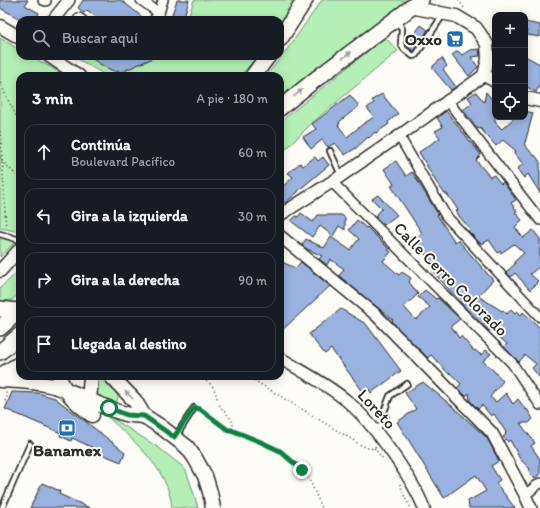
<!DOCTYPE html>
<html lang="es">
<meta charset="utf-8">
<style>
body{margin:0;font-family:Itim,sans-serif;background:#20242c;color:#f1f3f6}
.controls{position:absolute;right:12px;top:12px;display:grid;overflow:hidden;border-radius:8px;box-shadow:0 2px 10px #0003}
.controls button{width:36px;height:36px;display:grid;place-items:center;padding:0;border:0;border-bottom:1px solid #363941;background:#171b24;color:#f1f3f6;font:20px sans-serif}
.stop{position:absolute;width:12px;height:12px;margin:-9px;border:3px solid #0b8043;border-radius:50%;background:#fff}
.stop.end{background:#0b8043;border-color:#fff;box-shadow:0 1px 4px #0008}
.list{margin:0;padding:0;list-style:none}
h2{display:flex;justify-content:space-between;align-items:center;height:52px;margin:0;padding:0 16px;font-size:17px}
h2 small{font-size:13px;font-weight:400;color:#9ea1a6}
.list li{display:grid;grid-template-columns:26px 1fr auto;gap:12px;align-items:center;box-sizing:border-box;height:56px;margin:0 8px 8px;padding:0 8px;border:1px solid #363941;border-radius:12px}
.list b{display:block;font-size:15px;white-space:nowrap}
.list p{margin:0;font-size:13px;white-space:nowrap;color:#9ea1a6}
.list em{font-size:13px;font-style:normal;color:#9ea1a6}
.icon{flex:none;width:22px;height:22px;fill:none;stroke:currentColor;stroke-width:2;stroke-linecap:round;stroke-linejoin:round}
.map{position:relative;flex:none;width:540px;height:508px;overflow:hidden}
.search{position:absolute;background:#171b24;box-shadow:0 2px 10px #0003;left:16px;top:16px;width:268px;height:44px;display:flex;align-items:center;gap:10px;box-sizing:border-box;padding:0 14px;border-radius:12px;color:#9ea1a6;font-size:15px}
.panel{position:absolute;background:#171b24;box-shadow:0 2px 10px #0003;left:16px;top:72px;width:268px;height:308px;border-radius:12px}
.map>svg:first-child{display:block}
.green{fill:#b4f0b6;stroke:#708e70}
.building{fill:#9ab2df;stroke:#2b2b2b}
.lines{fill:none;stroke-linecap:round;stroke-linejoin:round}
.service-casing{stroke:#2b2b2b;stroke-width:8}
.minor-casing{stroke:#2b2b2b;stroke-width:12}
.tertiary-casing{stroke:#2b2b2b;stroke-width:14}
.secondary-casing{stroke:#2b2b2b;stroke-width:15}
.primary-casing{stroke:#2b2b2b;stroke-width:17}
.trunk-casing{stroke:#2b2b2b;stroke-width:18}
.path{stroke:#2b2b2b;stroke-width:1.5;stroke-dasharray:1 3;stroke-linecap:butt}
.service{stroke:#fdfcf7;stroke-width:4.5}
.minor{stroke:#fdfcf7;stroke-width:9}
.tertiary{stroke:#fdfcf7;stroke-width:11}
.secondary{stroke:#fdfcf7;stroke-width:12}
.primary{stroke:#fdfcf7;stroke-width:14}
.trunk{stroke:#fdfcf7;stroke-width:15}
.oneway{fill:#9e9e9b}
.route{stroke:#0b8043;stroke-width:5}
.labels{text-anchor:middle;stroke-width:4;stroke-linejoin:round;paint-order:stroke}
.poi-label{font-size:17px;font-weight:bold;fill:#2b2b2b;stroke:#fdfcf7;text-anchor:end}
.street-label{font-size:17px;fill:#2b2b2b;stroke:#fdfcf7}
</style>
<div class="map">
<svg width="540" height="508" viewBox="0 0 540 508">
<rect width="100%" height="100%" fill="#fdfcf7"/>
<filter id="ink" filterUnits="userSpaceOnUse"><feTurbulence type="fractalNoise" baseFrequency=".025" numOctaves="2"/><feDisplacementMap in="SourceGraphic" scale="8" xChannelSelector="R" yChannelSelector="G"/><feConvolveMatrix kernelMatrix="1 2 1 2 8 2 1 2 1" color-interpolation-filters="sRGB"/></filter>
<g filter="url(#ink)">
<g class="green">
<path d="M194,0H293L280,23V20H187Z"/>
<path d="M322,0H409L306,77L280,97V76H266L286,51Z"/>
<path d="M385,37L398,51L314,121L280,155V122Z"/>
<path d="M0,38L20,50V56H31L66,76H20V232L0,228Z"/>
<path d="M73,56H94L120,69L145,62L156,56H258L240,76H107Z"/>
<path d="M0,237L16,241L0,257Z"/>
<path d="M20,270V293L12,300L0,301V288Z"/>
<path d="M96,376H102L118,396L117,402C112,403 108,401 104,400C93,395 96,386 96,376Z"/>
<path d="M101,411L159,448L182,466L186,471L192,488L198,508H172C169,467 129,437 101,411Z"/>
</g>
<g class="building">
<path d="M0,0H28L25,5L39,13L36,20H22L0,8Z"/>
<path d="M83,0H121L146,20H100L87,10L84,13L78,8Z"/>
<path d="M177,0H189L183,20H170Z"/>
<path d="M525,22L540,25V37L527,35V31H525Z"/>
<path d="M421,25L428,30L413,51L406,45Z"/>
<path d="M479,49L480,56L471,57L478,67L469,76L452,55L458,51L462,55L470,50Z"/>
<path d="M88,56H112V58L126,56H157L126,70V72H118V71L116,72L103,66Z"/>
<path d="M525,56L540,64V85L536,92L525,86Z"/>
<path d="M442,58L447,66L443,69L456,87L451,90L444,82L433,69V66Z"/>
<path d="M476,92L484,102L486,92L495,103V122L502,129L515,117H525V111L533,113L525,143L524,144L534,156L535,155L540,162V193L528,174L524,178L517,169L523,164L514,153L516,151L503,140L496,146L480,128L478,129L463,110L472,103L468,97Z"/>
<path d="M382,94L398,114L388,122L389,124L376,133L375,132L369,138L368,137L356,148L345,155L335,143L328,147L322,140L311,149L303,137L316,129L312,124L350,95L359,106L339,122L340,124L338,125L347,137L363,124L374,117L367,108L374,103L372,100Z"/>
<path d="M446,111L481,155L476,160L490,177L494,175L501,184L503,182L516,200L511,203L517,211L515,212L522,220L515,227L523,238L533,230L540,239V266L530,274L538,281L536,283H537L530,290L515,273L511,277L506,272L515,264L514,262L524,253L514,244L501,253L500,251L498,253L489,240L482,244L481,243H480L468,231L470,229L459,216L456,211L458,210L447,194H445L436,182L419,152L440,138L435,131L443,127L437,118Z"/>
<path d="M315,157L318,161L323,157L329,165L298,191V192L285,203L280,197V189L293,177L288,173L300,163L303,166Z"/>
<path d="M396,161L406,176L412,172L438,214L437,215L455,242L458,240L493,280L478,296L502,311L503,310L507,314L511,309L515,313L517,311L521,315L523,312L540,328V378L532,368L536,364L525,355L519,362L504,347L507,344L491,330L489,331L468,311L437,276L438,275L433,271L436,266L415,244L412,247L407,242L414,235L416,237L422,233L391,186L394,184L384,169Z"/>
<path d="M378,195L397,215L384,225L375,216L382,209L372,199Z"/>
<path d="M301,213L313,222L318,215H341L345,217V230L339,226L333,236L320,226L312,237L291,221L296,216L298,217Z"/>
<path d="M357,220L366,228L367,227L389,249L388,250L391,252L383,261L399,275L402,272L411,278L409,282L418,294L404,307L416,320L430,307L418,297L425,290L436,299L438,298L460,319L451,326L459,338L461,336L474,351L475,350L481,355L486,350L491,354L483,361L495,372L503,381L490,397L496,402L506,393L513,404L518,399L526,410L527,409L533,419L529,423H520L535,443L531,446L540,459V474L535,478L528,471L530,469L520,459L510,440L508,442L503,437L506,434L505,433L506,432L494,414L491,416L482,405L478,409L470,401L469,393L466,396L457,388L461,384L450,373L449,374L431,355L428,358L397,327L392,321L393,320L339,276L344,269L330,259L327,265L319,259L322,256L305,248L302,245L306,239L324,248L331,237L350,250L359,239L349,230Z"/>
<path d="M280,261L295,268L301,262L330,286L280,332Z"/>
<path d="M341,309L366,324L401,371L371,393L369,389L364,393L331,349L325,354L314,341H315L309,334Z"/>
<path d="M423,382L452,406L487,438L499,461L491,466L500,480L496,483L515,508H469L468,501L486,491L476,475L444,498L408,439L397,422L416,409L405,393Z"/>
<path d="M12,392L38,393L55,398L125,452L121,462L99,453L100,451L72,438L71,441L60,436L61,433L5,409Z"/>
<path d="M42,483L60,491L59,494L90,508H30Z"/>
</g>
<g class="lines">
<g class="service-casing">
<g id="service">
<path d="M398,21L402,29L401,44L404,49L413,56L416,55L443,15"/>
<path d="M330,151L341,175"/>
<path d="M0,234L20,240"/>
<path d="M375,430L385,422L386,418L384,412L390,396L407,384"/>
<path d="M176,436L194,408"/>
<path d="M2,508L30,444"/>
</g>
</g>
<g class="minor-casing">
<g id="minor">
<path d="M43,0L46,1"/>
<path d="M141,0L159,13"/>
<path d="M79,18L82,20"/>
<path d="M154,20L159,13L163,0"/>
<path d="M447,100L540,220"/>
<path d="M399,136L446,216L540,317"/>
<path d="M332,182L512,363L540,405"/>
<path d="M525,495L540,483"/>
</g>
</g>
<g class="tertiary-casing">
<g id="tertiary">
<path d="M53,20L69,0"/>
<path d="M280,215L341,176L399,136L484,75"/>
<path d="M280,236L375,314L492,433L525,495L531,508"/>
<path d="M280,358C303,372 327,384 347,401C366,417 381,437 395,457C406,473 417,490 424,508"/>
</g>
</g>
<g class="secondary-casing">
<g id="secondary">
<path d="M410,7L456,16L476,28L487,44L488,59L484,75L495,81"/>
<path d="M0,26L20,38"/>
<path d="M49,56L79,76"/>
<path d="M525,98L540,101"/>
<path d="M0,271L20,249"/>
</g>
</g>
<g class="primary-casing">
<g id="primary">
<path d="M59,376C63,392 79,405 92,415"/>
<path d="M91,376L89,400L91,407"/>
<path d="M111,376L135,401L144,416L161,427L187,447L195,458L205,476L210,492L213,508"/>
<path d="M0,380C23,381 45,382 66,390C86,397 105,409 126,414C132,416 139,415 144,416"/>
</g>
</g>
<g class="trunk-casing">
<g id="trunk">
<path d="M280,39L305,0"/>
<path d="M253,76L268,56"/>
<path d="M280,108L316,79L421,0"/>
<path d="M0,309L18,311"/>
<path d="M0,328L20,310"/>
<path d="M0,352L20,335"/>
<path d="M0,376L20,364"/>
</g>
</g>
<g class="path">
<path d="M459,0L464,8"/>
<path d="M0,82L6,96L20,123"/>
<path d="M0,131C3,164 4,196 6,229"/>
<path d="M0,157L3,162L20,179"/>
<path d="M200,376C203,380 209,382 212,386C217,392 216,398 219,404C223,413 234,417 233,428L231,430H228L200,409"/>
<path d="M247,376L361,445C366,447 371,451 376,446"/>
<path d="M5,401L7,398L6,392"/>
<path d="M231,430L261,442L281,451L303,470L311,483L322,508"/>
<path d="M374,448L383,459"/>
<path d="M400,484L405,498L411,508"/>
</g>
<use href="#service" class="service"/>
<use href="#minor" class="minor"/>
<use href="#tertiary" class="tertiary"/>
<use href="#secondary" class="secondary"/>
<use href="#primary" class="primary"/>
<use href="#trunk" class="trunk"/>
</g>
<defs><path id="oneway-solid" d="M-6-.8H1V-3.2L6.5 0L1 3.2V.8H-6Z"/></defs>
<g class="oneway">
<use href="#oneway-solid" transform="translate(347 55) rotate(-37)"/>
<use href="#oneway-solid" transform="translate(298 93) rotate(-39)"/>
<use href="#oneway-solid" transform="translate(129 395) rotate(-135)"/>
</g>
</g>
<g class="lines" filter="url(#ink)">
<path class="route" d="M109,408L127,415L144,416L174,437L194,408L200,409L228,430H231L261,442L280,451L302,470"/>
</g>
<defs>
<g id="supermarket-square" transform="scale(0.9)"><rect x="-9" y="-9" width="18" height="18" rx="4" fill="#1f6fb2" stroke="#fdfcf7"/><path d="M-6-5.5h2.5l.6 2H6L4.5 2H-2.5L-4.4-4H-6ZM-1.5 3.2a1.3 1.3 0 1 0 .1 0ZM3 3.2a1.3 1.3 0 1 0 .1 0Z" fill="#fff"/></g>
<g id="bank-square" transform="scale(0.9)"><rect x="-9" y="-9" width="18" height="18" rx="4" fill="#1f6fb2" stroke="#fdfcf7"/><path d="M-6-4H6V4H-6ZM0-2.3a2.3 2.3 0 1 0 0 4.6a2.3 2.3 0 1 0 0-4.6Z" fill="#fff"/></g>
</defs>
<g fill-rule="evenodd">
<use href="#supermarket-square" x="455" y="39"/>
<use href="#bank-square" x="67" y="428"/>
</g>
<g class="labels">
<g class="poi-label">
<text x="442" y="45">Oxxo</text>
<text x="67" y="456" text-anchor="middle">Banamex</text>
</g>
<g class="street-label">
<text transform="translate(451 279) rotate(45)" y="6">Calle Cerro Colorado</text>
<text transform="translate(377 409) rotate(47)" y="6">Loreto</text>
</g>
</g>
</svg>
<div class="controls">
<button>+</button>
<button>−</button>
<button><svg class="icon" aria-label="locate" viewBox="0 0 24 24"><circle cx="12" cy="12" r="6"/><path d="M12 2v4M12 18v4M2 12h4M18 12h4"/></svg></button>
</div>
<div class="stop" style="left:109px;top:408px"></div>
<div class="stop end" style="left:302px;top:470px"></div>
<div class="search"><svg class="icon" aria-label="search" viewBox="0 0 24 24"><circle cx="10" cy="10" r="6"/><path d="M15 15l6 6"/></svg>Buscar aquí</div>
<section class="panel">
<h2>3 min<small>A pie · 180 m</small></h2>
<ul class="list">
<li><svg class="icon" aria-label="ahead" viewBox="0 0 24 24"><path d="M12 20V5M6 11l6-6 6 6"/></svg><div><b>Continúa</b><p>Boulevard Pacífico</p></div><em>60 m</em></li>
<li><svg class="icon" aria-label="left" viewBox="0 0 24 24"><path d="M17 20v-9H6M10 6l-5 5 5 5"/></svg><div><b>Gira a la izquierda</b></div><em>30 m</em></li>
<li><svg class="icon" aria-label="right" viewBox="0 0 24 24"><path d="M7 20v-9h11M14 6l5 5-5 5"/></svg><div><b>Gira a la derecha</b></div><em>90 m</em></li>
<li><svg class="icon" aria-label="arrive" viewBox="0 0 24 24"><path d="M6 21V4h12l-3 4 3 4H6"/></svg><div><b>Llegada al destino</b></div></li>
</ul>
</section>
</div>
